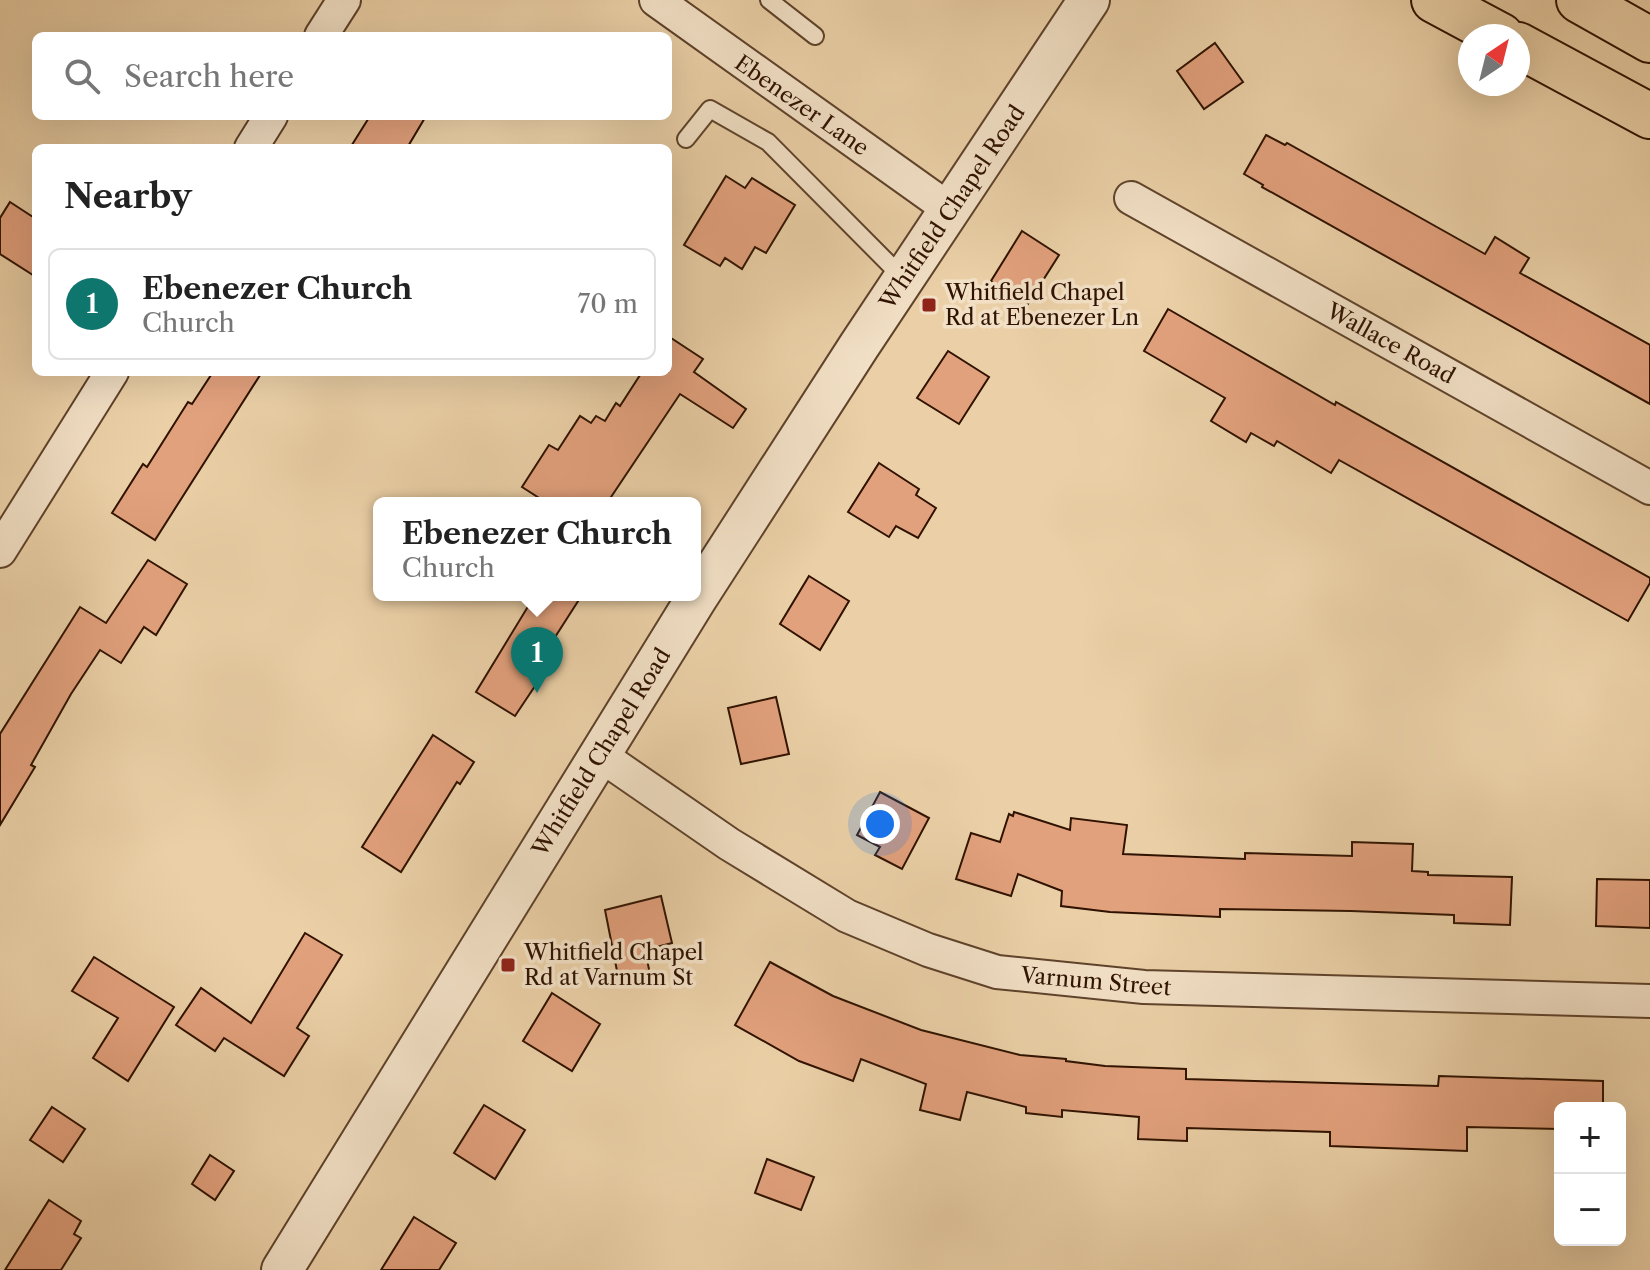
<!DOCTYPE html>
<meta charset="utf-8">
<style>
body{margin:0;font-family:"Libre Caslon Text",serif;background:#f2f2f2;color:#222}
.controls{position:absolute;right:24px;bottom:24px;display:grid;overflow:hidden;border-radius:12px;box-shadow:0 8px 32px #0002}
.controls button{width:72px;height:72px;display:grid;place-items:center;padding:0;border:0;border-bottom:2px solid #e0e0e0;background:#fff;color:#222;font:40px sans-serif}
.compass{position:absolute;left:1458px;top:24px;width:72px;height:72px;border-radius:50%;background:#fff;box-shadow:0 8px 32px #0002;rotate:35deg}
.you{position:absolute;left:880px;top:824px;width:28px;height:28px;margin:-20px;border:6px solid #fff;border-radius:50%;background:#1a73e8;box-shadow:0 0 0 12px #1a73e833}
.badge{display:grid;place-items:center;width:52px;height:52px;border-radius:50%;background:#0f766e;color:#fff;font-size:26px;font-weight:700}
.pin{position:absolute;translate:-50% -66px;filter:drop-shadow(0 2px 4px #0008)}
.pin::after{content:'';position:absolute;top:42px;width:28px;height:24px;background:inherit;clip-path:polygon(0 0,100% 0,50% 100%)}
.popup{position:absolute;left:373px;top:497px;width:328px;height:104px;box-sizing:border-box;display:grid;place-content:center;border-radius:12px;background:#fff;filter:drop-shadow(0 2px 6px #0005);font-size:26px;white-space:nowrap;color:#767676}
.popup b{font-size:30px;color:#222}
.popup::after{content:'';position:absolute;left:50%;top:100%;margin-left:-16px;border:16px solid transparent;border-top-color:#fff}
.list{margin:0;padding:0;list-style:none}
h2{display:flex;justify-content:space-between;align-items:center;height:104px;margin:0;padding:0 32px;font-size:34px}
h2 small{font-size:26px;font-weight:400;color:#767676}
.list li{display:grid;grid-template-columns:52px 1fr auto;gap:24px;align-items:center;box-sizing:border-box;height:112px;margin:0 16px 16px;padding:0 16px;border:2px solid #e0e0e0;border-radius:12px}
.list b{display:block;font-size:30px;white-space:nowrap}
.list p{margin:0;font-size:26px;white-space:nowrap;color:#767676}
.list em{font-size:26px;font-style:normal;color:#767676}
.icon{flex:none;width:44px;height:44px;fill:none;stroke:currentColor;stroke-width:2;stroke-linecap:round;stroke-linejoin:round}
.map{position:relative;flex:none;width:1650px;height:1270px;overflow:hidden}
.search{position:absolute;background:#fff;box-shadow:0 8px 32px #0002;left:32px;top:32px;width:640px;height:88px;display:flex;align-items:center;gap:20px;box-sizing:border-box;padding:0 28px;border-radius:12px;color:#767676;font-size:30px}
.panel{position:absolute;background:#fff;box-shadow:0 8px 32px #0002;left:32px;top:144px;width:640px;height:232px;border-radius:12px}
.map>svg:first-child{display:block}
.building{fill:#e2a17d;stroke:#2f1200;stroke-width:2}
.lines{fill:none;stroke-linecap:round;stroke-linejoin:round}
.service-casing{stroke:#5e422a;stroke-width:20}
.minor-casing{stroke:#5e422a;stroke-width:36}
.tertiary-casing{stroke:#5e422a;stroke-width:44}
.motorway-casing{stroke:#2f1200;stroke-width:48}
.service{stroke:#f2e0c6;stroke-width:16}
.minor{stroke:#f2e0c6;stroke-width:32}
.tertiary{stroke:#f2e0c6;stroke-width:40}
.motorway{stroke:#ebd0a7;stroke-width:44}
.poi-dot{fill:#8f2418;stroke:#f2e0c6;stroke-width:3}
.labels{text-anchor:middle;stroke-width:7;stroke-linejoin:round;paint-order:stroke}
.street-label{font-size:22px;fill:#2f1200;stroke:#f2e0c6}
.poi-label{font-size:22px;fill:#2f1200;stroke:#f2e0c6;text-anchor:start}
</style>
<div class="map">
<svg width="1650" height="1270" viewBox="0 0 1650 1270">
<rect width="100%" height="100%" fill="#ebd0a7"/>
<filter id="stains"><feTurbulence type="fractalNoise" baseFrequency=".0025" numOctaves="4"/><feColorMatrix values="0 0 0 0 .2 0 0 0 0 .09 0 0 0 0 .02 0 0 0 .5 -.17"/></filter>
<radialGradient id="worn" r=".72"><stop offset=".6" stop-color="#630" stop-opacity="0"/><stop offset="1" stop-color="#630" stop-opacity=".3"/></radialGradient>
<g class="building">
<path d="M1215,43L1243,82L1204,109L1177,71Z"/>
<path d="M370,116H426L407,148H350Z"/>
<path d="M1266,135L1285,145L1287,143L1485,254L1495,237L1529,258L1520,273L1650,345V404L1262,187L1263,185L1244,174Z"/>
<path d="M726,176L745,188L752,178L795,205L766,253L755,247L742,269L725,258L720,266L684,245Z"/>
<path d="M10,202L36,219V277L0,254V218Z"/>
<path d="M1022,231L1059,255L1028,304L991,281Z"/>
<path d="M1168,309L1335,405L1336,402L1650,578V583L1628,621L1339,460L1331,473L1277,441L1274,446L1251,433L1246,442L1211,421L1225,398L1144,351Z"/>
<path d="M668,336L703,359L694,372L746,409L733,428L680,394L607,503H547L522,487L549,445L558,450L580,416L591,423L596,416L605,421L616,403L620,406L642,372H668Z"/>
<path d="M948,351L989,377L959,424L917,398Z"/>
<path d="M213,372H262L155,540L112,513L143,464L147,467L188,402L192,404Z"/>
<path d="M879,463L919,489L916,495L936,508L918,538L896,526L889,537L848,512Z"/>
<path d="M148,560L187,584L156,635L144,627L121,663L100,650L71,694L31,765L35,767L0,825V734L80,607L106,623Z"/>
<path d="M809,576L849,601L820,650L780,624Z"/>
<path d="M535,595H582L550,645L559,650L515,716L476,692Z"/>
<path d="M776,697L789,754L741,764L728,708Z"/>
<path d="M433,735L474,762L460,784L457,782L401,872L362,847Z"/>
<path d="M880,792L929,818L902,869L875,855L880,847L857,835Z"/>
<path d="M1014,812L1070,830L1071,818L1127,825L1123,854L1245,859V853L1352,856V842L1413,844L1412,871L1428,872V875L1512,877L1510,925L1454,923V915L1351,911L1220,909V917L1110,912L1061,906L1062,891L1018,874L1011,896L956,879L971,833L1000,842L1009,814L1013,816Z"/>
<path d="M1597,879L1650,880V928L1596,926Z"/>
<path d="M661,896L672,943L645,950L650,974L619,981L605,910Z"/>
<path d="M305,933L342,955L297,1028L309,1036L284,1076L224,1038L215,1051L176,1025L201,988L251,1023Z"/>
<path d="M94,957L174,1007L128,1081L93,1058L118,1018L72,991Z"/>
<path d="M770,962L833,996L921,1030L1020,1055L1066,1059V1061L1105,1066L1186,1069V1079L1438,1086L1439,1076L1603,1081V1108H1560V1129L1467,1127V1151L1330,1146V1132L1187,1128V1141L1138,1139L1139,1117L1062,1110V1117L1026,1113V1107L967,1092L960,1120L920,1110L926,1084L861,1059L853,1081L799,1061L735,1025Z"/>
<path d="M552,993L600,1024L572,1071L523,1041Z"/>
<path d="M484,1105L525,1130L495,1179L454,1153Z"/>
<path d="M52,1107L85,1129L63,1162L30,1140Z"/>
<path d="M210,1155L234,1171L215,1200L192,1184Z"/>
<path d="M767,1159L814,1177L801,1210L755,1193Z"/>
<path d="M49,1200L81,1221L74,1234L81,1238L61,1270H5Z"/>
<path d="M414,1217L456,1243L439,1270H381Z"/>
</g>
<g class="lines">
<g class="service-casing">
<g id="service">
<path d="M769,0L815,36"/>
<path d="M686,139L710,109L768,142L902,277"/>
</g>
</g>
<g class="minor-casing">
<g id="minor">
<path d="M656,0L949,209"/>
<path d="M321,36L344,0"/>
<path d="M251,148L271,116"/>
<path d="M1131,198L1650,488"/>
<path d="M0,551L112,372"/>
<path d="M600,755L729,844L847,916L928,950L997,972L1144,987L1650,1001"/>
</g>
</g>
<g class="tertiary-casing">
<path id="tertiary" d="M282,1270L696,599L859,346L1089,0"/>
</g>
<g class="motorway-casing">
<g id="motorway">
<path d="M1434,0L1501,36"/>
<path d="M1579,0L1650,40"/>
<path d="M1518,45L1650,116"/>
</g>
</g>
<use href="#service" class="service"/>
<use href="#minor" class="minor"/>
<use href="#tertiary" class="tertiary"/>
<use href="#motorway" class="motorway"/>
</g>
<g class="poi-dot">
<rect x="921" y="297" width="16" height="16" rx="4"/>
<rect x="500" y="957" width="16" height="16" rx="4"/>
</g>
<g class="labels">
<g class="street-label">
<text transform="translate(802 105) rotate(35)" y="8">Ebenezer Lane</text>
<text transform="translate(952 207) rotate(-56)" y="8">Whitfield Chapel Road</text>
<text transform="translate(1391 343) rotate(29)" y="8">Wallace Road</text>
<text transform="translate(601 752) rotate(-58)" y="8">Whitfield Chapel Road</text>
<text transform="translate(1096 981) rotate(5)" y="8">Varnum Street</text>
</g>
<g class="poi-label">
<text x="945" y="300">Whitfield Chapel<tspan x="945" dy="25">Rd at Ebenezer Ln</tspan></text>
<text x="524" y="960">Whitfield Chapel<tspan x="524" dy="25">Rd at Varnum St</tspan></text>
</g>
</g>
<rect width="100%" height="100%" filter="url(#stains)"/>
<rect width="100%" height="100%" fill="url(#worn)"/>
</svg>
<div class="controls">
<button>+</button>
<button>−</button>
</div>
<svg class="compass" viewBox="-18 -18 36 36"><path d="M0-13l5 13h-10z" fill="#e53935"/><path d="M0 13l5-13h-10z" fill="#767676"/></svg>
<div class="you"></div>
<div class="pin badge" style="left:537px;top:693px">1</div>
<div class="popup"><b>Ebenezer Church</b>Church</div>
<div class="search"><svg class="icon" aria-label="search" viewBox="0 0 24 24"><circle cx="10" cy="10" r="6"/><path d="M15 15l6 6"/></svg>Search here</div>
<section class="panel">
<h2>Nearby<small></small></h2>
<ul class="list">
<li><span class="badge">1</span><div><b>Ebenezer Church</b><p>Church</p></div><em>70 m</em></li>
</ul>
</section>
</div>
